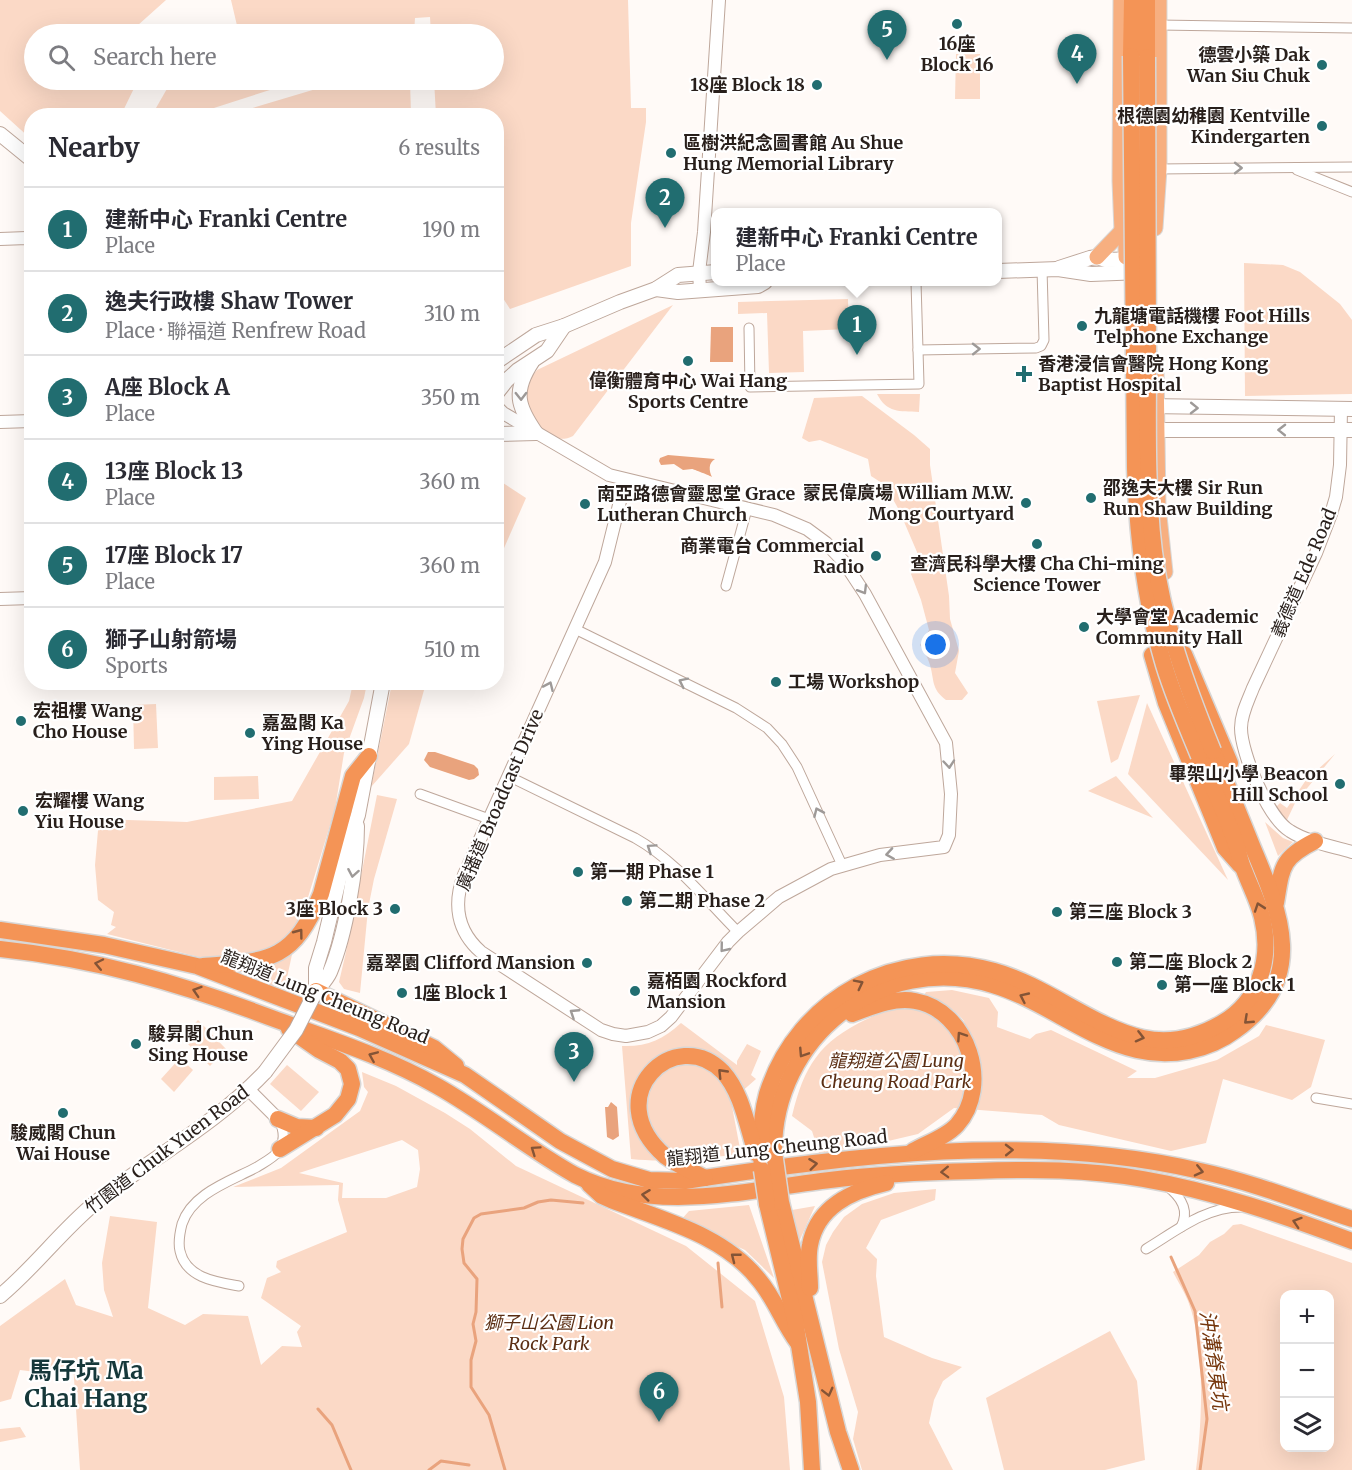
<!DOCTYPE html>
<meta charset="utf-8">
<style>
body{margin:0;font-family:Merriweather,"Noto Sans TC",serif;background:#f2f2f3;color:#2b2b33}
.controls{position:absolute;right:18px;bottom:18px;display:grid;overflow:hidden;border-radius:12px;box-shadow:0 6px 24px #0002}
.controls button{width:54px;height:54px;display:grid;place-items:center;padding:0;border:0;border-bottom:2px solid #e1e1e2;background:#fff;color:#2b2b33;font:30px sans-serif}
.you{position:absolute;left:936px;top:645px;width:21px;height:21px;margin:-15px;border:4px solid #fff;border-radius:50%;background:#1a73e8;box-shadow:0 0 0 9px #1a73e833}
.badge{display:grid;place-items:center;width:39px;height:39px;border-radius:50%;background:#216d70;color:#fff;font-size:20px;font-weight:700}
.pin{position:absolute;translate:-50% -50px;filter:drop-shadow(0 2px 3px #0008)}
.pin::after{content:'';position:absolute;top:32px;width:21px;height:18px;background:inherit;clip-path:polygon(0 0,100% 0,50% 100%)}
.popup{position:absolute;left:711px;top:208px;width:291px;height:78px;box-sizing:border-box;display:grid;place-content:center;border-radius:12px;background:#fff;filter:drop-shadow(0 2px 4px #0005);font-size:20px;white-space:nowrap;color:#7c7c81}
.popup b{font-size:22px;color:#2b2b33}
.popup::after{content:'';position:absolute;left:50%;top:100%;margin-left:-12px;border:12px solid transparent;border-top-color:#fff}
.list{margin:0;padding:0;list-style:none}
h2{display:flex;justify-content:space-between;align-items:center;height:78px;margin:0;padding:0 24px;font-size:26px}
h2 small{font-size:20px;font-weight:400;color:#7c7c81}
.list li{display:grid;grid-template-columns:39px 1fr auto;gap:18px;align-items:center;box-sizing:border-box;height:84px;padding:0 24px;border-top:2px solid #e1e1e2}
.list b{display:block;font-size:22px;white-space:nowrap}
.list p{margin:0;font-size:20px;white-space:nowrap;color:#7c7c81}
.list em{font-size:20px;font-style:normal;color:#7c7c81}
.icon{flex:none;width:33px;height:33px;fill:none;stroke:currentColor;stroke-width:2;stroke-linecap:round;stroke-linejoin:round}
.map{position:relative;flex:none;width:1352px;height:1470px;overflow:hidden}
.search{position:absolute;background:#fff;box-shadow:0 6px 24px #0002;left:24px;top:24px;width:480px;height:66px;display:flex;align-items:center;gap:15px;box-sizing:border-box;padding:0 21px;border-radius:33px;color:#7c7c81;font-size:22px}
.panel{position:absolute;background:#fff;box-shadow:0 6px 24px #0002;left:24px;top:108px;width:480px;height:582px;border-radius:24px}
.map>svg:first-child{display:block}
.green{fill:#fbd9c6;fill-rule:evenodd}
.water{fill:#e9a37d}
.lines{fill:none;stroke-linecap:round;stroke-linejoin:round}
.stream{stroke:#e9a37d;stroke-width:3}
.minor-casing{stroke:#bea79b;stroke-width:11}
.tertiary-casing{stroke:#bea79b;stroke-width:14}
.secondary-casing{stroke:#bea79b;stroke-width:16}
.primary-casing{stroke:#d8d7d6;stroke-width:17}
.trunk-casing{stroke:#d8d7d6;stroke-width:19}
.minor{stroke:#fff;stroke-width:9}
.tertiary{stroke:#fff;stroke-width:12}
.secondary{stroke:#fff;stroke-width:14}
.primary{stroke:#f7af80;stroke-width:15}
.trunk{stroke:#f49456;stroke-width:16}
.secondary-bridge-casing{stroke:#bea79b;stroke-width:16;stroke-linecap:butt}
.trunk-bridge-casing{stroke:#d8d7d6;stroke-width:19;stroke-linecap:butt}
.secondary-bridge{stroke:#fff;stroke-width:14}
.trunk-bridge{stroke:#f49456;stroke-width:16}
.oneway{stroke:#9e9a98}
.oneway2{stroke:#845436}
.poi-dot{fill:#216d70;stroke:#fff;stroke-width:2}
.labels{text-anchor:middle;stroke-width:4.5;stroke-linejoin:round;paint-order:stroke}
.poi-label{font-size:18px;font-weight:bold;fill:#281f1b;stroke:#fff;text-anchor:start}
.street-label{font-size:18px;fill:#281f1b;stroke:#fff}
.park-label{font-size:18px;font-style:italic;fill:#5b2e13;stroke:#fff}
.water-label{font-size:20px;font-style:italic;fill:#76370d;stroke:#fff}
.district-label{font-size:24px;font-weight:bold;fill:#16383a;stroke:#fff}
</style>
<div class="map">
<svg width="1352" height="1470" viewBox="0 0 1352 1470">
<rect width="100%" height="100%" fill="#fffaf7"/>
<g class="green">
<path d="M0,0H166L128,34H34V80H138L121,115L32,116L31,139L0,111Z"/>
<path d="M231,0H628L631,108H646V122L631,223V266L510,309L497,289L496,116L436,115L434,80H494V34H431L430,17L415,18L414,34H239Z"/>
<path d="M956,54H980V99H955Z"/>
<path d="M172,80H274L273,89L192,115H152Z"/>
<path d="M346,80H410L411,115H229Z"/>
<path d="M1244,263L1283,265L1300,272L1340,304L1352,320V394L1245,396Z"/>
<path d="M848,299L849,329L803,331L804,372L769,373L767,313L738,314V302Z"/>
<path d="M673,305L573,436C556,445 536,431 529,415C526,407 525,395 524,387L537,370Z"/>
<path d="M877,394H920L919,412C899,411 887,413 877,394Z"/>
<path d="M862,396L914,435L930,449V465L949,596L950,619L959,651L955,673L968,693L962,700H946C930,688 935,679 929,662C927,656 923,650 920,645L929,630L921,600L911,574L916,563L917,552L899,510L885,485L871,476L868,459L820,440L809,442L802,438L814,398Z"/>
<path d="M497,479L526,498L497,564Z"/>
<path d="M353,683H367L364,698L344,753L335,809L298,930L272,949L226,959L199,957L107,934L116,927L111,925L114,912L98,900L95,865L99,819L187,822L292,801L349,701Z"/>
<path d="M392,683H426L409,744L371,787Z"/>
<path d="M1140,695L1118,759L1111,763L1097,701Z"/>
<path d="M1147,703L1228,880L1128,774Z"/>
<path d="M156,704L158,748L134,749L133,705Z"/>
<path d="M1335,754L1295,803L1286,822L1275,808L1280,803L1287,808L1306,780Z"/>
<path d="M258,776L259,799L214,800V777Z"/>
<path d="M1116,776L1153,818L1088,791Z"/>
<path d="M377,795L397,799L374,879L368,909L360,993L344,989L339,982L346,952Z"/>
<path d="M1265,822L1283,838L1293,842L1278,856Z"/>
<path d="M293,950L286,982L262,988L251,970Z"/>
<path d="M952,990L989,998L998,1012L997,1027L1030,1039L1036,1034L1051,1030L1137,1071L1127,1078H1155L1217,1060L1259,1036L1266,1025L1325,1040L1311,1087L1292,1100L1223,1079L1206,1143L1171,1151L1059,1125L1042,1115L954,1108L918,1134L867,1146L819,1153L812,1131L792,1116C804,1066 819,1042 867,1019C883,1011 903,1006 921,1011C940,1017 958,1043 973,1056L964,1021C954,1008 939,1001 924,995L926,992Z"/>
<path d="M198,1020L226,1049L210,1066L182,1038Z"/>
<path d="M681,1023L737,1065V1061L747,1044L761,1051L751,1075L756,1079L731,1101L741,1154C705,1158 668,1163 631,1159L622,1046C646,1047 663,1040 681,1023Z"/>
<path d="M180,1058L193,1070L174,1092L161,1079Z"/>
<path d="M287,1065L319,1092L301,1111L270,1084Z"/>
<path d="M362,1072L396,1086L445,1113L470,1129L516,1166L686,1246L755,1301L784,1397L790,1470H80L73,1363L44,1373L20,1370L11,1399L0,1402V1326L65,1279L76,1305L113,1317L104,1290L102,1263L110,1216L157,1222L148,1308L185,1325L203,1314L248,1316L261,1365L282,1346L302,1347L297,1332L301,1326L261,1298L267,1278L281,1272L276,1267L277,1261L347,1232L338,1200L339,1185L233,1187L281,1168L360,1111L368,1092L364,1087ZM402,1140L418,1150L420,1169L417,1187L386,1198H342L343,1183L299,1173Z"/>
<path d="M936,1189L935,1200L881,1220L866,1248L877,1259L876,1276L884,1337L932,1358L962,1367L943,1381L934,1400L929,1423L953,1470H862L853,1439L858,1412L839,1349L822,1262L826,1245L833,1232L844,1217L862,1204L894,1193Z"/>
<path d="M749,1205L774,1278L745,1250L680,1221L689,1211Z"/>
<path d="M815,1206L798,1244L792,1210Z"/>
<path d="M1241,1224L1352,1263V1470H1196C1202,1422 1206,1347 1188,1301C1184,1291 1178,1282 1173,1272L1199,1255L1210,1242L1224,1234L1233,1225ZM1284,1294H1330V1448H1284Z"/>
<path d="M1110,1331L1137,1381L1145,1460L1105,1470H1004L986,1398Z"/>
<path d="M20,1427L26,1437L0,1442V1429Z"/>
</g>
<g class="water">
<path d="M711,327H733V362H710Z"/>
<path d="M668,455L715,459C708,463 709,471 712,477C711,476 693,469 692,469C689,469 686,470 683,470L674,464L661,465L659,461L660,458Z"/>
<path d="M428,752H435L474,765L478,769L479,775L474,779L469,780L430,767L424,760Z"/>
<path d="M611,1102L617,1107L619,1136L613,1140L607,1137L605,1107H608Z"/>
</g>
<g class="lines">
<g class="stream">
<path d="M1171,1257L1195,1311L1207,1419L1200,1470"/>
<path d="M718,1263L722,1307"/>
<path d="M318,1409L332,1425L351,1470"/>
<path d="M429,1470L441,1461L469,1465"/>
<path d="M505,1470L489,1415L471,1387V1360L476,1341L473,1324L476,1312L477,1279L464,1263L462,1249L463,1239L474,1218L481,1214L524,1208L538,1202L551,1200L583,1203"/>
</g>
<g class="minor-casing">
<g id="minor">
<path d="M1159,25L1352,28"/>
<path d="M1159,169L1352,167"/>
<path d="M1297,170L1352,192"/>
<path d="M749,328L750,387L919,384L916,282"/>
<path d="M918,350L1036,348L1041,346L1044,340L1042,269"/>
<path d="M726,586L747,509"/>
<path d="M575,629L736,708L767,728L782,744L797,767L842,865"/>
<path d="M508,776L635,838C676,861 705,899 738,932"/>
<path d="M420,794L489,819"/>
<path d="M1316,1098L1352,1104"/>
<path d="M1167,1186C1181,1197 1190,1210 1181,1227"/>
<path d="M1146,1249C1176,1231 1205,1207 1241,1207"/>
<path d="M239,1286C216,1282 186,1278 180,1251C178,1243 180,1232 182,1224C192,1193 231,1181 257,1167C265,1162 273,1158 279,1151C285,1141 284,1130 279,1120"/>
</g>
</g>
<g class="tertiary-casing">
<g id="tertiary">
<path d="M0,239L27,238L32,241"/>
<path d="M700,289L699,272L704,232L719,0"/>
<path d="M496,406L503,413L609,475L774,515L807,529L826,543L844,562L865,594L946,743L951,794L949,835L944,847L880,855L831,869L779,897L738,932L728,942L671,1017L661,1026L648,1032L626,1036L613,1034L601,1030L481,952C457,931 453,904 464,875L605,562L620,501C626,491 632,487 643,484"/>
<path d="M1341,409L1340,465L1336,497L1331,514L1316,553L1253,688C1248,701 1241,714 1241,728C1241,753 1268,818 1290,831C1307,842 1332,846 1352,852"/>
<path d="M0,422L32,421"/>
<path d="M0,599L32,598"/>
<path d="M248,1089L278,1119"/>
</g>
</g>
<g class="secondary-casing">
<g id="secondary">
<path d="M0,134L32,160"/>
<path d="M1059,268L1090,258L1097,257L1106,260L1137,259"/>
<path d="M998,271L1058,269L1091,274L1142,272"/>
<path d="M656,289L678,292L758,286L765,282"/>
<path d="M496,362L536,335L564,326L620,302L656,289L678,275L716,272"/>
<path d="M532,362C513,391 517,406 536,433"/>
<path d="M496,394L507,380L518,370L547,351L564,326"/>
<path d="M1147,406L1352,409"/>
<path d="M1147,430H1352"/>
<path d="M496,434L536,433"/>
<path d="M316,991V968L324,942L347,846L358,815L383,682"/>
<path d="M316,991C321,985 327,979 330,972C346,934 357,867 357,826"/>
<path d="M0,1296C34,1268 61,1231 95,1203C150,1159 216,1124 265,1072"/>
</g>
</g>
<g class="primary-casing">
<g id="primary">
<path d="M1121,0L1120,181L1122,231L1126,240V257"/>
<path d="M1155,228L1159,169V0"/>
<path d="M1097,257L1122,231"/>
<path d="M1156,366L1158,507L1165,572"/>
</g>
</g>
<g class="trunk-casing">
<g id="trunk">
<path d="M1131,56L1132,0"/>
<path d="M1147,57V0"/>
<path d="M1184,654L1230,763"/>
<path d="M1152,655L1166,703L1225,848L1240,865"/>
<path d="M1276,903C1282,867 1281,858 1315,841"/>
<path d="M0,930L104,945L197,966L359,1028L465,1075L560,1141L612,1169L649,1180L685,1181C855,1155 1031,1132 1200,1171C1252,1182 1302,1202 1352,1219"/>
<path d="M0,949C96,959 179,983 269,1017C326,1038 384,1056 437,1086C485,1113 527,1148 575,1175C655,1215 746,1190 830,1180C878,1174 927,1172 975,1171C1031,1169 1088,1169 1143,1179C1214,1191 1285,1216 1352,1241"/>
<path d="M203,966C269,961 293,962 321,894L353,776L369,756"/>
<path d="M316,991L434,1048L456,1066"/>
<path d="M852,1014C871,1007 894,997 915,1001C968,1010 992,1086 957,1125C946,1137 927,1143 913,1151"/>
<path d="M278,1119L297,1127L316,1128"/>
<path d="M280,1149L335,1115L348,1099L352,1084L348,1069L340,1061L319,1050L289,1029"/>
<path d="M774,1152C773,1038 881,951 993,985C1043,1000 1088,1039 1137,1050C1171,1058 1208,1051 1236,1030C1308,979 1281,914 1253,848C1240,816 1227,784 1213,751"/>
<path d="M762,1170C760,1144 760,1119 767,1094C797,998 898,944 994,971C1046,985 1093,1027 1143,1038C1170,1044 1198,1037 1222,1023C1260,1001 1272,958 1262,917C1258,901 1250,886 1244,870C1240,862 1239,853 1236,844C1226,814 1212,785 1199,756"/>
<path d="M705,1178C692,1171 677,1165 665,1156C597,1096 676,1023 723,1072C742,1093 747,1126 756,1153"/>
<path d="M589,1184L602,1196L611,1200C663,1220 724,1235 759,1280C775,1299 783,1323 798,1343"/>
<path d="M781,1202L838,1432L851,1470"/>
<path d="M767,1204L795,1320L808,1402L812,1470"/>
<path d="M810,1288C810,1274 807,1259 810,1245C817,1207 851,1191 886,1183"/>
</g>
</g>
<use href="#minor" class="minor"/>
<use href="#tertiary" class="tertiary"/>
<use href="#secondary" class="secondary"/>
<use href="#primary" class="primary"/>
<use href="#trunk" class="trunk"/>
<g class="secondary-bridge-casing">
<path id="secondary-bridge" d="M265,1072L296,1030L316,991"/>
</g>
<g class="trunk-bridge-casing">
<g id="trunk-bridge">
<path d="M1131,56L1135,468C1137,532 1144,597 1162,658C1171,691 1186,724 1199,756"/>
<path d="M1147,57C1148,157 1148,257 1148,357C1148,422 1146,487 1154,552C1163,622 1187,687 1213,751"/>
<path d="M774,1152L781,1202"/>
<path d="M762,1170L767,1204"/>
</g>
</g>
<use href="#secondary-bridge" class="secondary-bridge"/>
<use href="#trunk-bridge" class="trunk-bridge"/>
</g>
<defs><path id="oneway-chevron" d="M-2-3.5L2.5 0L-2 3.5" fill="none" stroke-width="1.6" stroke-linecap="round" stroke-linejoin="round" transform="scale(1.5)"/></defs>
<g class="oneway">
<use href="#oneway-chevron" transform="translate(1238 168)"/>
<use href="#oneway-chevron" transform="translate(976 349) rotate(-1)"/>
<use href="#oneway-chevron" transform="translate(521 396) rotate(89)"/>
<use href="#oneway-chevron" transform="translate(1194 408) rotate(1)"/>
<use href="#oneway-chevron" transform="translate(1282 430) rotate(-179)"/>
<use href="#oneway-chevron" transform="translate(863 590) rotate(59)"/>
<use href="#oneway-chevron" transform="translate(683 682) rotate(-154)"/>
<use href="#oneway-chevron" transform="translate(549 686) rotate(-66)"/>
<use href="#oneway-chevron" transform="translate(949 764) rotate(85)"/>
<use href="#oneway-chevron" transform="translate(818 812) rotate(-114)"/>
<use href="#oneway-chevron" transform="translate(651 848) rotate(-146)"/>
<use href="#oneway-chevron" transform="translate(890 854) rotate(171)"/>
<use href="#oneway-chevron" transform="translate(353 873) rotate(100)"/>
<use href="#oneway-chevron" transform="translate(724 948) rotate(129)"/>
<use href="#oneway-chevron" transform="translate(574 1013) rotate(-147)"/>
</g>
<g class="oneway2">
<use href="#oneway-chevron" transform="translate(1259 907) rotate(-109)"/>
<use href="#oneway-chevron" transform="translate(299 933) rotate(-53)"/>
<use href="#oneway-chevron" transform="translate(99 964) rotate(-168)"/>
<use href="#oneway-chevron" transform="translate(859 984) rotate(-27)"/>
<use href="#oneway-chevron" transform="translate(197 991) rotate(-162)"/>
<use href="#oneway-chevron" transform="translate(1024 997) rotate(-155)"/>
<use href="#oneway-chevron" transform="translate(1248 1020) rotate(137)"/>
<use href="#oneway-chevron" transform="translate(961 1036) rotate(-124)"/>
<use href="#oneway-chevron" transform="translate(1140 1037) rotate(14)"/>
<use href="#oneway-chevron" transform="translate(803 1053) rotate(123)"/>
<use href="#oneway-chevron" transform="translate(373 1056) rotate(-157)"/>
<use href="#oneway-chevron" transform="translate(722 1073) rotate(-134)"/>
<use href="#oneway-chevron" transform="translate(535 1150) rotate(-145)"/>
<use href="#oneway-chevron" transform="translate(1009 1150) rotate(-1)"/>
<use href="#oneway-chevron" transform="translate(813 1164) rotate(-7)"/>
<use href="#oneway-chevron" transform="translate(1199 1171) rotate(13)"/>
<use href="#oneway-chevron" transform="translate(945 1172) rotate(178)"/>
<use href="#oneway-chevron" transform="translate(646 1195) rotate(-173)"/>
<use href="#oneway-chevron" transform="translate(1297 1222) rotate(-162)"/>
<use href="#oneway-chevron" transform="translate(735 1257) rotate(-142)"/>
<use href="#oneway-chevron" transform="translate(828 1392) rotate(76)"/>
</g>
<g class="poi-dot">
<circle cx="957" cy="24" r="6"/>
<circle cx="1322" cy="65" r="6"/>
<circle cx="817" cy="85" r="6"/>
<circle cx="1322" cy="126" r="6"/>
<circle cx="671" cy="153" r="6"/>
<circle cx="1082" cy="326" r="6"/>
<circle cx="688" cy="361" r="6"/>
<path d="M1021 365h6v6h6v6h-6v6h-6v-6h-6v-6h6z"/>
<circle cx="1091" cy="498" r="6"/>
<circle cx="1026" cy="503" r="6"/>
<circle cx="585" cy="504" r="6"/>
<circle cx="1037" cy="544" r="6"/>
<circle cx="876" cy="556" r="6"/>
<circle cx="1084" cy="627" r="6"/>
<circle cx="776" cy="682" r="6"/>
<circle cx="21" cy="721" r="6"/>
<circle cx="250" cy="733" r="6"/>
<circle cx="1340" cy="784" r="6"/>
<circle cx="23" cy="811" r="6"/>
<circle cx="578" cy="872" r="6"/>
<circle cx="627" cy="901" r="6"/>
<circle cx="395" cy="909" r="6"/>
<circle cx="1057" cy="912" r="6"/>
<circle cx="1117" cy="962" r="6"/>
<circle cx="587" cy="963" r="6"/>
<circle cx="1162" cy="985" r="6"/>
<circle cx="635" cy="991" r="6"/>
<circle cx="402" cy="993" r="6"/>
<circle cx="136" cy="1044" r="6"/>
<circle cx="63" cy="1113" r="6"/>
</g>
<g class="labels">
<g class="poi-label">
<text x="957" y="50" text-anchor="middle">16座<tspan x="957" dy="21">Block 16</tspan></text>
<text x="1310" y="61" text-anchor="end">德雲小築 Dak<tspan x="1310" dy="21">Wan Siu Chuk</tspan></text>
<text x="805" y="91" text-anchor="end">18座 Block 18</text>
<text x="1310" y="122" text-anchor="end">根德園幼稚園 Kentville<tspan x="1310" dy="21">Kindergarten</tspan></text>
<text x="683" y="149">區樹洪紀念圖書館 Au Shue<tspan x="683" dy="21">Hung Memorial Library</tspan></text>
<text x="1094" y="322">九龍塘電話機樓 Foot Hills<tspan x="1094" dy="21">Telphone Exchange</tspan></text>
<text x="1038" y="370">香港浸信會醫院 Hong Kong<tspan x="1038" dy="21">Baptist Hospital</tspan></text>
<text x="688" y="387" text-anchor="middle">偉衡體育中心 Wai Hang<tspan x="688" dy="21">Sports Centre</tspan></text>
<text x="1103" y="494">邵逸夫大樓 Sir Run<tspan x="1103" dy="21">Run Shaw Building</tspan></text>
<text x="1014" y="499" text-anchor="end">蒙民偉廣場 William M.W.<tspan x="1014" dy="21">Mong Courtyard</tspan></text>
<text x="597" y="500">南亞路德會靈恩堂 Grace<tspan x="597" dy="21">Lutheran Church</tspan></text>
<text x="864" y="552" text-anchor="end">商業電台 Commercial<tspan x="864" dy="21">Radio</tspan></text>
<text x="1037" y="570" text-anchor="middle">查濟民科學大樓 Cha Chi-ming<tspan x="1037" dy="21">Science Tower</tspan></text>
<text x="1096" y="623">大學會堂 Academic<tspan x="1096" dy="21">Community Hall</tspan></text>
<text x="788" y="688">工場 Workshop</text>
<text x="33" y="717">宏祖樓 Wang<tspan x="33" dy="21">Cho House</tspan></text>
<text x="262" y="729">嘉盈閣 Ka<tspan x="262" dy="21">Ying House</tspan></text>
<text x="1328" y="780" text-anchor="end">畢架山小學 Beacon<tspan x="1328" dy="21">Hill School</tspan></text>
<text x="35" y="807">宏耀樓 Wang<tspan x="35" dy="21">Yiu House</tspan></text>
<text x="590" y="878">第一期 Phase 1</text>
<text x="639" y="907">第二期 Phase 2</text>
<text x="383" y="915" text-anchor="end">3座 Block 3</text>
<text x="1069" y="918">第三座 Block 3</text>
<text x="1129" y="968">第二座 Block 2</text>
<text x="575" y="969" text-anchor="end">嘉翠園 Clifford Mansion</text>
<text x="647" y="987">嘉栢園 Rockford<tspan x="647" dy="21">Mansion</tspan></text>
<text x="1174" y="991">第一座 Block 1</text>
<text x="414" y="999">1座 Block 1</text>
<text x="148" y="1040">駿昇閣 Chun<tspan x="148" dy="21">Sing House</tspan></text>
<text x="63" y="1139" text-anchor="middle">駿威閣 Chun<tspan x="63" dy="21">Wai House</tspan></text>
</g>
<g class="street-label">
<text transform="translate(1304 573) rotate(-67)" y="6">義德道 Ede Road</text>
<text transform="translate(500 800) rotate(-67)" y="6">廣播道 Broadcast Drive</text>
<text transform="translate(325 997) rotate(22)" y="6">龍翔道 Lung Cheung Road</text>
<text transform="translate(777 1148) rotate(-6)" y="6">龍翔道 Lung Cheung Road</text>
<text transform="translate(167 1150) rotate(-37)" y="6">竹園道 Chuk Yuen Road</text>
</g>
<g class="park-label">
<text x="896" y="1067">龍翔道公園 Lung<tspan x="896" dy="21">Cheung Road Park</tspan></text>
<text x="549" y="1329">獅子山公園 Lion<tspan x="549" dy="21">Rock Park</tspan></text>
</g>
<g class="water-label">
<text transform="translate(1214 1360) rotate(82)" y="7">沖溝脊東坑</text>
</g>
<g class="district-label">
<text x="86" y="1379">馬仔坑 Ma<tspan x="86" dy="28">Chai Hang</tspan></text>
</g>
</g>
</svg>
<div class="controls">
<button>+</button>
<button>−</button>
<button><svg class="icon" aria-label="layers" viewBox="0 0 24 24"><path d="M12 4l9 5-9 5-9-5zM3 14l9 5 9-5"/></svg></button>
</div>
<div class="you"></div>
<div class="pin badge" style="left:857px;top:355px">1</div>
<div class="popup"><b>建新中心 Franki Centre</b>Place</div>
<div class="pin badge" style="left:665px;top:228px">2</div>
<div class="pin badge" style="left:574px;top:1082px">3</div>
<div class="pin badge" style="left:1077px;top:84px">4</div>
<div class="pin badge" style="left:887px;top:60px">5</div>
<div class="pin badge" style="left:659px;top:1422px">6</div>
<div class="search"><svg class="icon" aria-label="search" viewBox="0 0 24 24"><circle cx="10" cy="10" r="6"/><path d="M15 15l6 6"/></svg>Search here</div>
<section class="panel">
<h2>Nearby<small>6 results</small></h2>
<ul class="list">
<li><span class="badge">1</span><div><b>建新中心 Franki Centre</b><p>Place</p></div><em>190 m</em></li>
<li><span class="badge">2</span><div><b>逸夫行政樓 Shaw Tower</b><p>Place · 聯福道 Renfrew Road</p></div><em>310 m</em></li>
<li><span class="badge">3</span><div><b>A座 Block A</b><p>Place</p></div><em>350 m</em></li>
<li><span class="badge">4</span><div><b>13座 Block 13</b><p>Place</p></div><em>360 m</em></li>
<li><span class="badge">5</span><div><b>17座 Block 17</b><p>Place</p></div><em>360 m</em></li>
<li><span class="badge">6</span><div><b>獅子山射箭場</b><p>Sports</p></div><em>510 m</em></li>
</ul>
</section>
</div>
